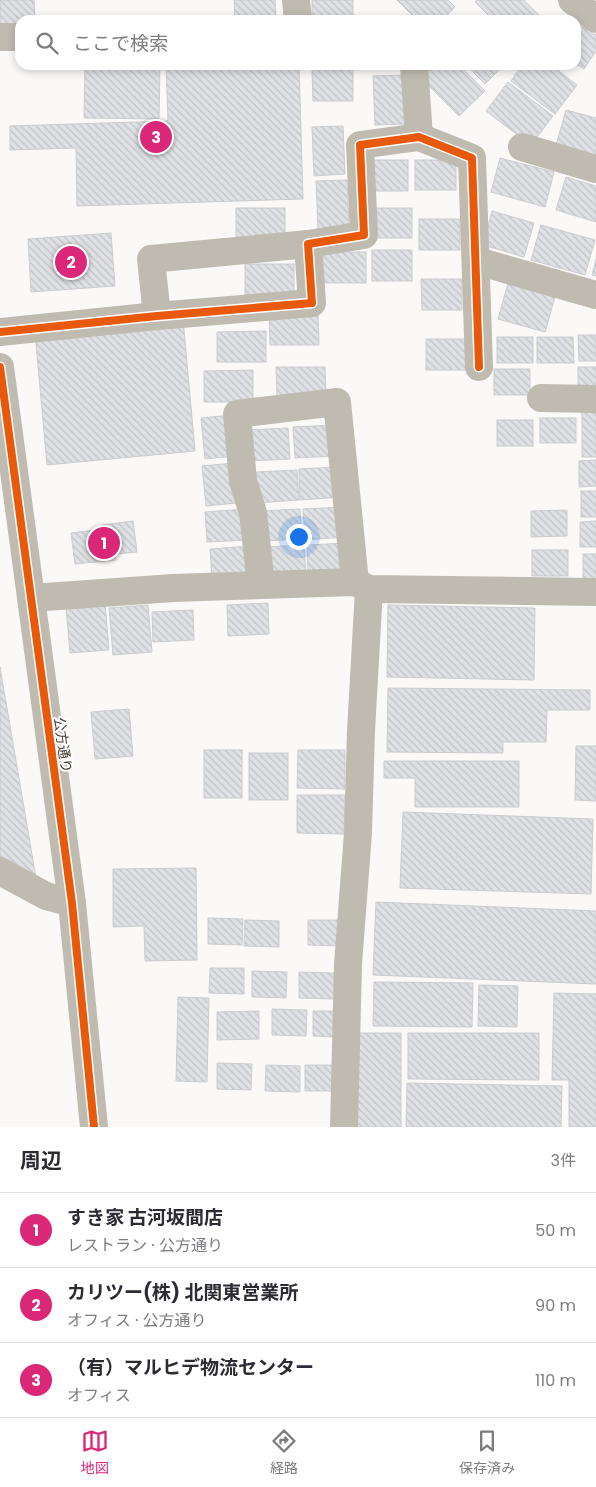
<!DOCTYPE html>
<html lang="ja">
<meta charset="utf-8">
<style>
body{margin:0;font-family:Poppins,"Noto Sans JP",sans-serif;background:#f2f2f3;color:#2b2b33}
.you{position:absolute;left:298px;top:536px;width:18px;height:18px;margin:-12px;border:4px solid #fff;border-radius:50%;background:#1a73e8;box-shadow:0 0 0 8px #1a73e833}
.badge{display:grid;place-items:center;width:32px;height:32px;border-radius:50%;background:#db2777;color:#fff;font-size:16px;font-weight:700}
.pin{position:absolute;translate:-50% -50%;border:2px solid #fff;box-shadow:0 1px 5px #0006}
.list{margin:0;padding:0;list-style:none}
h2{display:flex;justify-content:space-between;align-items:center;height:65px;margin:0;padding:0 20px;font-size:21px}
h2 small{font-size:16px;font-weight:400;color:#7c7c81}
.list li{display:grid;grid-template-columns:32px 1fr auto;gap:15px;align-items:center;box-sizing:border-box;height:75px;padding:0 20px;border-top:1px solid #e1e1e2}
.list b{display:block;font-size:19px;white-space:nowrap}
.list p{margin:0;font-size:16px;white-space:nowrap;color:#7c7c81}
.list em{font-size:16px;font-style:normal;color:#7c7c81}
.icon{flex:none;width:28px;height:28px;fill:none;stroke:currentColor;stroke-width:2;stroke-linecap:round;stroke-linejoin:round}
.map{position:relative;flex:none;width:596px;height:1127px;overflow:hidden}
.search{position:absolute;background:#fff;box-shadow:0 2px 8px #0003;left:15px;right:15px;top:15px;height:55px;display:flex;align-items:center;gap:12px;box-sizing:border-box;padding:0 18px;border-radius:15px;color:#7c7c81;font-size:19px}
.sheet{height:290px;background:#fff}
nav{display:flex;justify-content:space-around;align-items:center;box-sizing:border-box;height:70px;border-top:1px solid #e1e1e2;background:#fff;font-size:14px;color:#7c7c81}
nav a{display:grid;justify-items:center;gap:2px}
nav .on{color:#db2777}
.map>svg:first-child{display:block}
.building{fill:url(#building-back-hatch);stroke:#cacccf}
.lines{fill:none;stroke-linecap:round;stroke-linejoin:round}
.minor{stroke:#c0bbb1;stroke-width:28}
.tertiary{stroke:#c0bbb1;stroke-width:28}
.cycleway-casing{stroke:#fff;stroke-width:11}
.cycleway{stroke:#e8590c;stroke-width:8}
.labels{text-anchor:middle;stroke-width:4;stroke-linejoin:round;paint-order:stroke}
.street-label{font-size:14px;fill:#413c31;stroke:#fff}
</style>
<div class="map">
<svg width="596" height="1127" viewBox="0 0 596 1127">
<defs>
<pattern id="building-back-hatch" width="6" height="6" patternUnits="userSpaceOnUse" patternTransform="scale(1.25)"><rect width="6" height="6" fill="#dfe1e5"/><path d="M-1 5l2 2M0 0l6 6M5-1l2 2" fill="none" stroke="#c1c2c5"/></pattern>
</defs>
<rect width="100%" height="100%" fill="#fbf9f7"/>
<g class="building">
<path d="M0,0H34L35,20H20V26L0,27Z"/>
<path d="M234,0H275L276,19H235Z"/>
<rect x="312" y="0" width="41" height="20"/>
<path d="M397,0H448L455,7L442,20H417Z"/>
<path d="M477,0H524L540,16L536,20H493L475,2Z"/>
<path d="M576,23L596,35V51L584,69L576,64Z"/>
<path d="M85,65H160L159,119L84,118Z"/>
<path d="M166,65H299L303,199L77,206L76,148L10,150V126L168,121Z"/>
<path d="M432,65H459L485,91L459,116L420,77Z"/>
<path d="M466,65H504L485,84Z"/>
<path d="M522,65H551L577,85L555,114L511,81Z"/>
<path d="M312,70H353V101H313Z"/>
<path d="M403,75L405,124L375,125L373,76Z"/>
<path d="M508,82L553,116L531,145L486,111Z"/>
<path d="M566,110L596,118V156L556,145Z"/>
<path d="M343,126L345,174L314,176L312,127Z"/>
<path d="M500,158L554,172L545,207L491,192Z"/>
<rect x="367" y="160" width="41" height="31"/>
<rect x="415" y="160" width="41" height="30"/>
<path d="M566,177L596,186V222L556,210Z"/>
<path d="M347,180L349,228L318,230L316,181Z"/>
<rect x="236" y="208" width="49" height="31"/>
<rect x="372" y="208" width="40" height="30"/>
<path d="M492,211L534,223L524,257L483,245Z"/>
<rect x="419" y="219" width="41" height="31"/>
<path d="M541,225L595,240L585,275L531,260Z"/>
<path d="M111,233L115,286L31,292L28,239Z"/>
<rect x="372" y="250" width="40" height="31"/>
<rect x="317" y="252" width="49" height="31"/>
<path d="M596,259V276L592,275Z"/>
<rect x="245" y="264" width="49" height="31"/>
<path d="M421,279H462V310H422Z"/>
<path d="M508,283L555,297L545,332L498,319Z"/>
<path d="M318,314L319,345H270L269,315Z"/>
<path d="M183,319L195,451L47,465L35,333Z"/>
<path d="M266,331V362H217V332Z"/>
<path d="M578,335H596V361H579Z"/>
<rect x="497" y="337" width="36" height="26"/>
<path d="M537,337H573L574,363H537Z"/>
<rect x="426" y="339" width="40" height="31"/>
<path d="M276,367H325L326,398H277Z"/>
<rect x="578" y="367" width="18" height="26"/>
<rect x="494" y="369" width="36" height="26"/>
<path d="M253,370V402H204V371Z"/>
<path d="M582,412L596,413V457H582Z"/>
<path d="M231,415L235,456L205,459L201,418Z"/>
<rect x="540" y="418" width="36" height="25"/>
<rect x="497" y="420" width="36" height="26"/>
<path d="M334,425L336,456L295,458L293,427Z"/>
<path d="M288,428L290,459L249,461L247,430Z"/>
<path d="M596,460V486L579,487V461Z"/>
<path d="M233,463L237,503L206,506L202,466Z"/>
<path d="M339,467L341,497L300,500L299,469Z"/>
<path d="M297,470L299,500L258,503L256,472Z"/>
<rect x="581" y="491" width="15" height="26"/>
<path d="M344,507L345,537L305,540L303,509Z"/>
<path d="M246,509L248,540L207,542L205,512Z"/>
<path d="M300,509L302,539L262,541L260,511Z"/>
<path d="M567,510V536L531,537V511Z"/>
<path d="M133,521L137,552L115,554L116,560L75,564L71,533L95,530L96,535L104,534L103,525Z"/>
<path d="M596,521V547H580V522Z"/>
<path d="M347,543L349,573L308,576L307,545Z"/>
<path d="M304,545L306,576L265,578L263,547Z"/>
<path d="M251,546L252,577L212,579L210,549Z"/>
<rect x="532" y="550" width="36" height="26"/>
<rect x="583" y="554" width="13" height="26"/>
<path d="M105,603L109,650L70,653L66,606Z"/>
<path d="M268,603L269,634L228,636L227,605Z"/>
<path d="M148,605L152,652L113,655L109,608Z"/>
<path d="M388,605L535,608L534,680L387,677Z"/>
<path d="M193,610L194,640L153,642L152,612Z"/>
<path d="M0,667L36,878L0,857Z"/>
<path d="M388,688L590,690V710H547L546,742H503V753L387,752Z"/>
<path d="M129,709L133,756L95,759L91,712Z"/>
<path d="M576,746H596V801L575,800Z"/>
<rect x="204" y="750" width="38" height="48"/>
<path d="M298,750H345V789L297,788Z"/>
<rect x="249" y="753" width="39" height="47"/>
<path d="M384,761H519V807H415V778H384Z"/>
<path d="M297,795H345L344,834L297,833Z"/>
<path d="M403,812L593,819L591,894L400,888Z"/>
<path d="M196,868L197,960L145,961L144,926L113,927V869Z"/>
<path d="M376,902L596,911V984L373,975Z"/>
<path d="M208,918L243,919L242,945L208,944Z"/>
<path d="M245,920L279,921V947L244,946Z"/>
<path d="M308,920H343L342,946L308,945Z"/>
<path d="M210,968H244V994L209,993Z"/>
<path d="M252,971L287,972L286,998L252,997Z"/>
<path d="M299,972L334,973V999L299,998Z"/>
<path d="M374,982L473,983L472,1027L373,1026Z"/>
<path d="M479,985L518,986L517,1027L478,1026Z"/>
<path d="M554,993L596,994V1127H569V1080H552Z"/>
<path d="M178,997L209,998L207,1082L176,1081Z"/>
<path d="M272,1009L307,1010L306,1036L272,1035Z"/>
<path d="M259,1011V1039L217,1040V1012Z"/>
<path d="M313,1011H333V1037L313,1036Z"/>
<rect x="357" y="1033" width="44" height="94"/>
<path d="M408,1033H539V1080L408,1079Z"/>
<path d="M217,1063L252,1064L251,1090L217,1089Z"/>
<path d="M266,1065L300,1066V1092L265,1091Z"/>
<path d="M305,1065H340L339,1091H305Z"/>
<path d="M407,1083L562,1086L561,1127H406Z"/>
</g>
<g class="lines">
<g class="minor">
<path d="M296,0L298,20"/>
<path d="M572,0L596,19"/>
<path d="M0,37H20"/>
<path d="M414,65L419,137"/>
<path d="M522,147L596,169"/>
<path d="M477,261L596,295"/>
<path d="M157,316L151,259L308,244"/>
<path d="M0,332L157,316L312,303L308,244L364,235L360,145L419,137L472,158L479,367"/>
<path d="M541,398L596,399"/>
<path d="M261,584L253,513L243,481L237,414L337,402L355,582"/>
<path d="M31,598L173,588L355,582L369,589L596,592"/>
<path d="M344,1127L348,964L358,833L361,731L369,589"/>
</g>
<g class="tertiary">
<path d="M0,367L72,903L94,1127"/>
<path d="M0,871L46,896L72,903"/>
</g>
<g class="cycleway-casing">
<g id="cycleway">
<path d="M0,332L157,316L312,303L308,244L364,235L360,145L419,137L472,158L479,367"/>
<path d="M0,367L72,903L94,1127"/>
</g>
</g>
<use href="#cycleway" class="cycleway"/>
</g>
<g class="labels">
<g class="street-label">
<text transform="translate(63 745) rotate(82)" y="5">公方通り</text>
</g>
</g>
</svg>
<div class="you"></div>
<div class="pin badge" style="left:104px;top:543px">1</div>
<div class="pin badge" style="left:71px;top:262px">2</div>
<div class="pin badge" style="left:156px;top:137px">3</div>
<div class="search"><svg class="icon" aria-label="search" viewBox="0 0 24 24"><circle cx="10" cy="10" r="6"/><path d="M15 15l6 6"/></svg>ここで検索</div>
</div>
<section class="sheet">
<h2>周辺<small>3件</small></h2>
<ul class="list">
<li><span class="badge">1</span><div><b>すき家 古河坂間店</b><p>レストラン · 公方通り</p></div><em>50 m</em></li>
<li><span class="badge">2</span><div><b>カリツー(株) 北関東営業所</b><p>オフィス · 公方通り</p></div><em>90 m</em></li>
<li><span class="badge">3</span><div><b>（有）マルヒデ物流センター</b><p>オフィス</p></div><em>110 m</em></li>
</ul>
</section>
<nav>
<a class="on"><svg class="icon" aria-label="map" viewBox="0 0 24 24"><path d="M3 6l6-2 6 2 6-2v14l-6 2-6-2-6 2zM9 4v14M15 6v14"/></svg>地図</a>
<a><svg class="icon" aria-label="directions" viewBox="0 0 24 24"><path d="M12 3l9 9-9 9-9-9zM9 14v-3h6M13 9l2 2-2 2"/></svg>経路</a>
<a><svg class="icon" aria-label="saved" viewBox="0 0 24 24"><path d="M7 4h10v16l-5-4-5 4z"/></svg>保存済み</a>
</nav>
